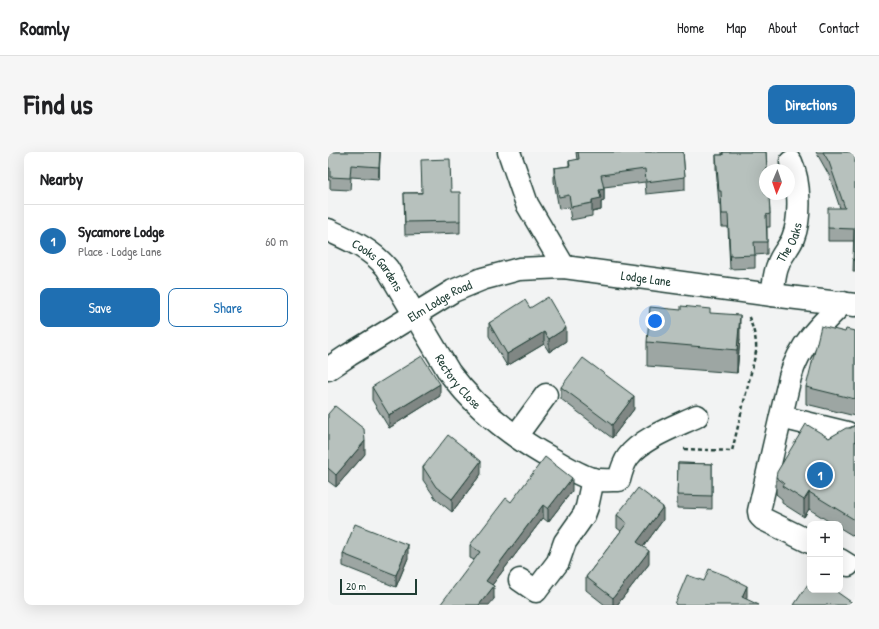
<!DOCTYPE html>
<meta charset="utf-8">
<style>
body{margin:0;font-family:"Patrick Hand",sans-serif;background:#f6f6f6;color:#202124}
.controls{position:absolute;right:12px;bottom:12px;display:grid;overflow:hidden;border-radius:8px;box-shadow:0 4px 16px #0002}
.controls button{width:36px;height:36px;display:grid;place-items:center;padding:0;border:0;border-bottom:1px solid #e0e0e0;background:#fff;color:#202124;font:20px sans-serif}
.compass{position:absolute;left:431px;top:12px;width:36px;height:36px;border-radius:50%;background:#fff;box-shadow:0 4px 16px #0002;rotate:182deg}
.scale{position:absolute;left:12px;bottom:10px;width:77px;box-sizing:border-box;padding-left:4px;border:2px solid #1f3d34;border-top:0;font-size:11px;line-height:14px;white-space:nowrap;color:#1f3d34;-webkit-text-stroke:3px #fff;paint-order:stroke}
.you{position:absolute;left:327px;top:169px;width:14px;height:14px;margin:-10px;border:3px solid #fff;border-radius:50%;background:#1a73e8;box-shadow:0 0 0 6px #1a73e833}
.badge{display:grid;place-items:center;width:26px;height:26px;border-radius:50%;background:#1f6fb2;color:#fff;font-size:13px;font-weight:700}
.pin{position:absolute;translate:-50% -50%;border:2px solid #fff;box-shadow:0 1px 4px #0006}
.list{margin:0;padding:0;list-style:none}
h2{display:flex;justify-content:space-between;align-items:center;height:52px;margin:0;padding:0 16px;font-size:17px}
h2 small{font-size:13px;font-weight:400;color:#757577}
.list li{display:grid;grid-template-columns:26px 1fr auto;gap:12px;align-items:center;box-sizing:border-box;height:72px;padding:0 16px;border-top:1px solid #e0e0e0}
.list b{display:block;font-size:15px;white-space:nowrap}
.list p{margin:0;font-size:13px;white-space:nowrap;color:#757577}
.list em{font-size:13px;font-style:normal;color:#757577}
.actions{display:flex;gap:8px;padding:12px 16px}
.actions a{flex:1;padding:9px 0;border:1px solid #1f6fb2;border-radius:8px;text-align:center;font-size:14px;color:#1f6fb2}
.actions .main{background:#1f6fb2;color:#fff}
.map{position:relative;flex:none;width:527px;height:453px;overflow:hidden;border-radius:8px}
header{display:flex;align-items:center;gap:24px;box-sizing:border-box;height:56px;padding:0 20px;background:#fff;border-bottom:1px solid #e0e0e0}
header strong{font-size:19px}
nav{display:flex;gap:22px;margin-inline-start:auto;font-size:14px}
.intro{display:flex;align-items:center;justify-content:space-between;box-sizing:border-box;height:96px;padding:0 24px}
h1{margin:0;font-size:28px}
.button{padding:10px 18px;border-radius:8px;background:#1f6fb2;color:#fff;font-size:14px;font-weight:700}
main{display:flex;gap:24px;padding:0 24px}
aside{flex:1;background:#fff;border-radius:8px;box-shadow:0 4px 16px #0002}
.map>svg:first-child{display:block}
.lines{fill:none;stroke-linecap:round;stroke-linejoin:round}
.minor-casing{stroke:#1f3d34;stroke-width:25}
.path{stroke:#1f3d34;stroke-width:2.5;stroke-dasharray:4 3;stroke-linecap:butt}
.minor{stroke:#fff;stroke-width:22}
.wall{fill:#9da6a3;stroke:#1f3d34}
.shaded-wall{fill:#808784;stroke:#1f3d34}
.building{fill:#b7c1bd;stroke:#1f3d34}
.labels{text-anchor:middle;stroke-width:3;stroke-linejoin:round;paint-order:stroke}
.street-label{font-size:13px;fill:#1f3d34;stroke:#fff}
</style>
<header>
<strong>Roamly</strong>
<nav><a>Home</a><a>Map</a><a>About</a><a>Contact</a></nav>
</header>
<div class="intro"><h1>Find us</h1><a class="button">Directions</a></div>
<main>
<aside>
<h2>Nearby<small></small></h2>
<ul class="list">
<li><span class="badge">1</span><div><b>Sycamore Lodge</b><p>Place · Lodge Lane</p></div><em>60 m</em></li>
</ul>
<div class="actions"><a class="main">Save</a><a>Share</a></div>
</aside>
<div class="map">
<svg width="527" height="453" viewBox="0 0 527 453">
<rect width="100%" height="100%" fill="#f2f3f3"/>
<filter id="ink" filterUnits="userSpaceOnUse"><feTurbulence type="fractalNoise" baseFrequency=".025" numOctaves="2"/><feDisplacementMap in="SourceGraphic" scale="8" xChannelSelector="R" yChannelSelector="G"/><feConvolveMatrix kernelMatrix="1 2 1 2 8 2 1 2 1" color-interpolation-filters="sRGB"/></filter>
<g filter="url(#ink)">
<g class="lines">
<g class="minor-casing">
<g id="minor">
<path d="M181,0L199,52L236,115"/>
<path id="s1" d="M0,78C22,88 43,97 59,116L121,220C149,258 184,285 226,308C238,315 251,323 264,327C272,329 283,328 291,328C293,320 295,312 300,305C314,286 348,274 369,264"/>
<path id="s2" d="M444,143C446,133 446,122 450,113C453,103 461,96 465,86C473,66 472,30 463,10"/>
<path id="s3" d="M0,217L21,203L125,139L154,127L191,117L236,115L444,143L527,153"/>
<path d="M453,265L519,281"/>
<path d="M188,284L218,243"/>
<path d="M482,390L435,367L432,364L431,359L462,225C472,192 491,174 515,151"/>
<path d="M512,408L520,413"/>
<path d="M192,428L208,439L230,410L237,390L256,363L259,355L265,327"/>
</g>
</g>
<path class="path" d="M356,297L404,299L428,200C429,186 425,176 420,163"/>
<use href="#minor" class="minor"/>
</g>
<g class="wall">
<path d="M0,0H52L51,27L23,25L22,38L2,37V28H0Z"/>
<path d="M248,0H355L357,25V38L318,42L317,30L276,35V49L273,50V58L264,60V64L243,68L241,55L231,57L226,29V16L241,14V9L249,8Z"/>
<path d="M394,0H438L442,62V75H439V102L427,103V116L402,117L400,75H394L393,52H391L388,16V3H394Z"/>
<path d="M488,0H527V120H525L526,89H500V76L512,56L501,23Z"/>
<path d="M123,40L132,69V81L77,83L76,41Z"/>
<path d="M202,156L238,189L221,200L216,192L179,214L161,184V171Z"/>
<path d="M382,161L412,187L409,221L319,214V190Z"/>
<path d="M527,179V264L478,252V235L517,180Z"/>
<path d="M44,235L112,244L61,276L44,248Z"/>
<path d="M233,235L306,257L284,286L233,247Z"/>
<path d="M0,262L37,302L8,335L0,329Z"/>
<path d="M527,273V385L512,376V372H505L481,357L476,365L454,351V347L448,342V325L501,286Z"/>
<path d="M350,311L384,312V357L349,356Z"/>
<path d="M95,315L153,322L124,360L108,347L95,328Z"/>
<path d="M244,339L220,370L215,366L164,433L166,447L146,408L142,406V393L183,350Z"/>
<path d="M289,363L335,368L315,395L321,412L289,453H277L258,438V425L293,379L289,376Z"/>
<path d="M15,402L80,406L68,435L15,414Z"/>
</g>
<g class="shaded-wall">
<path d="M52,0V4L51,27V15Z"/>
<path d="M276,37V49L273,50V58L264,60V48L271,38Z"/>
<path d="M412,163V187L409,221V198Z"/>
<path d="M238,176V189L221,200V187Z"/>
<path d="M216,180V192L179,214V202Z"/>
<path d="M112,232V244L61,276V263Z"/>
<path d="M306,244V257L284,286V273Z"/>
<path d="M37,289V302L8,335V323Z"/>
<path d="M153,309V322L124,360V347Z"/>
<path d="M244,326V339L220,370V357Z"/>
<path d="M481,340V357L476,365V348Z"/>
<path d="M215,353V366L158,441V429Z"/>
<path d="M335,355V368L309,403V390Z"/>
<path d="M80,393V406L68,435V423Z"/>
<path d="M321,399V412L289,453H285V446Z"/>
<path d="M166,434V447L161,453H151Z"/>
<path d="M419,434V445L415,453L414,445Z"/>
</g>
<g class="building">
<path d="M0,0H52L51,15L23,13L22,26L2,25V16H0Z"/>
<path d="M250,0H355L357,25L318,30L317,17L273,23L276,37L271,38L273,46L264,48V51L243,55L241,43L231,45L226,16L242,14L241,9L251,7Z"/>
<path d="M395,0H438L439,18H437V42H441L442,62L438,63L439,90H426L427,103L402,104L400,62H394L393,39H391L388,3H395Z"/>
<path d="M495,0H527V107H525L526,77L500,76V56H517L501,10Z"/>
<path d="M122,7L123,40H132V69L77,70L76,41H94L93,8Z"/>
<path d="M220,145L238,176L221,187L216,180L179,202L161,171L197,148L202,156Z"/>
<path d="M353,154L382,157V161L412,163L409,198L319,190L322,155L353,158Z"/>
<path d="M493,174L517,180L518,177L527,179V247L478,235Z"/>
<path d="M94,204L112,232L61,263L44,235Z"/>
<path d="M255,206L306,244L284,273L233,235Z"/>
<path d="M7,254L36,277L37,289L8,323L0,316V262Z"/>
<path d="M478,272L501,286L518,276H523L527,273V368L481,340L476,348L454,334L456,331L448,325L449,320Z"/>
<path d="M120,283L153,309L124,347L108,335L95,315Z"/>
<path d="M217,305L244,326L220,357L215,353L158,429L166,434L151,453H112L152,400L142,393L178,346L183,350Z"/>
<path d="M350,311L384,312V344L349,343Z"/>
<path d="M310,336L335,355L309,390L321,399L285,446L258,425L299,371L289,363Z"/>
<path d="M27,372L80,393L68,423L15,402Z"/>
<path d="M381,417L399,424L419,434L414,445L431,453H349L347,452L359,423L376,429Z"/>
<path d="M482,429V438H506L526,452L525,453H466Z"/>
</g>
</g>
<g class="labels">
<g class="street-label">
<text dy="5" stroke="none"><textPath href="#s2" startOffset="56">The Oaks</textPath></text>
<text dy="5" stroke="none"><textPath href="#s1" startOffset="62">Cooks Gardens</textPath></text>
<text dy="5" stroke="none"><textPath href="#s3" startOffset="345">Lodge Lane</textPath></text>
<text dy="5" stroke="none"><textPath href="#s3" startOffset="131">Elm Lodge Road</textPath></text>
<text dy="5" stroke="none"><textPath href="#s1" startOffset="205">Rectory Close</textPath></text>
</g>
</g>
</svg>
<div class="controls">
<button>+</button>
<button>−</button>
</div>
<svg class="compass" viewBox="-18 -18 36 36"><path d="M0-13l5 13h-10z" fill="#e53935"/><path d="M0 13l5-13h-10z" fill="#757577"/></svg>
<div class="scale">20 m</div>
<div class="you"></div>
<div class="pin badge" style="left:492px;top:323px">1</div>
</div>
</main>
